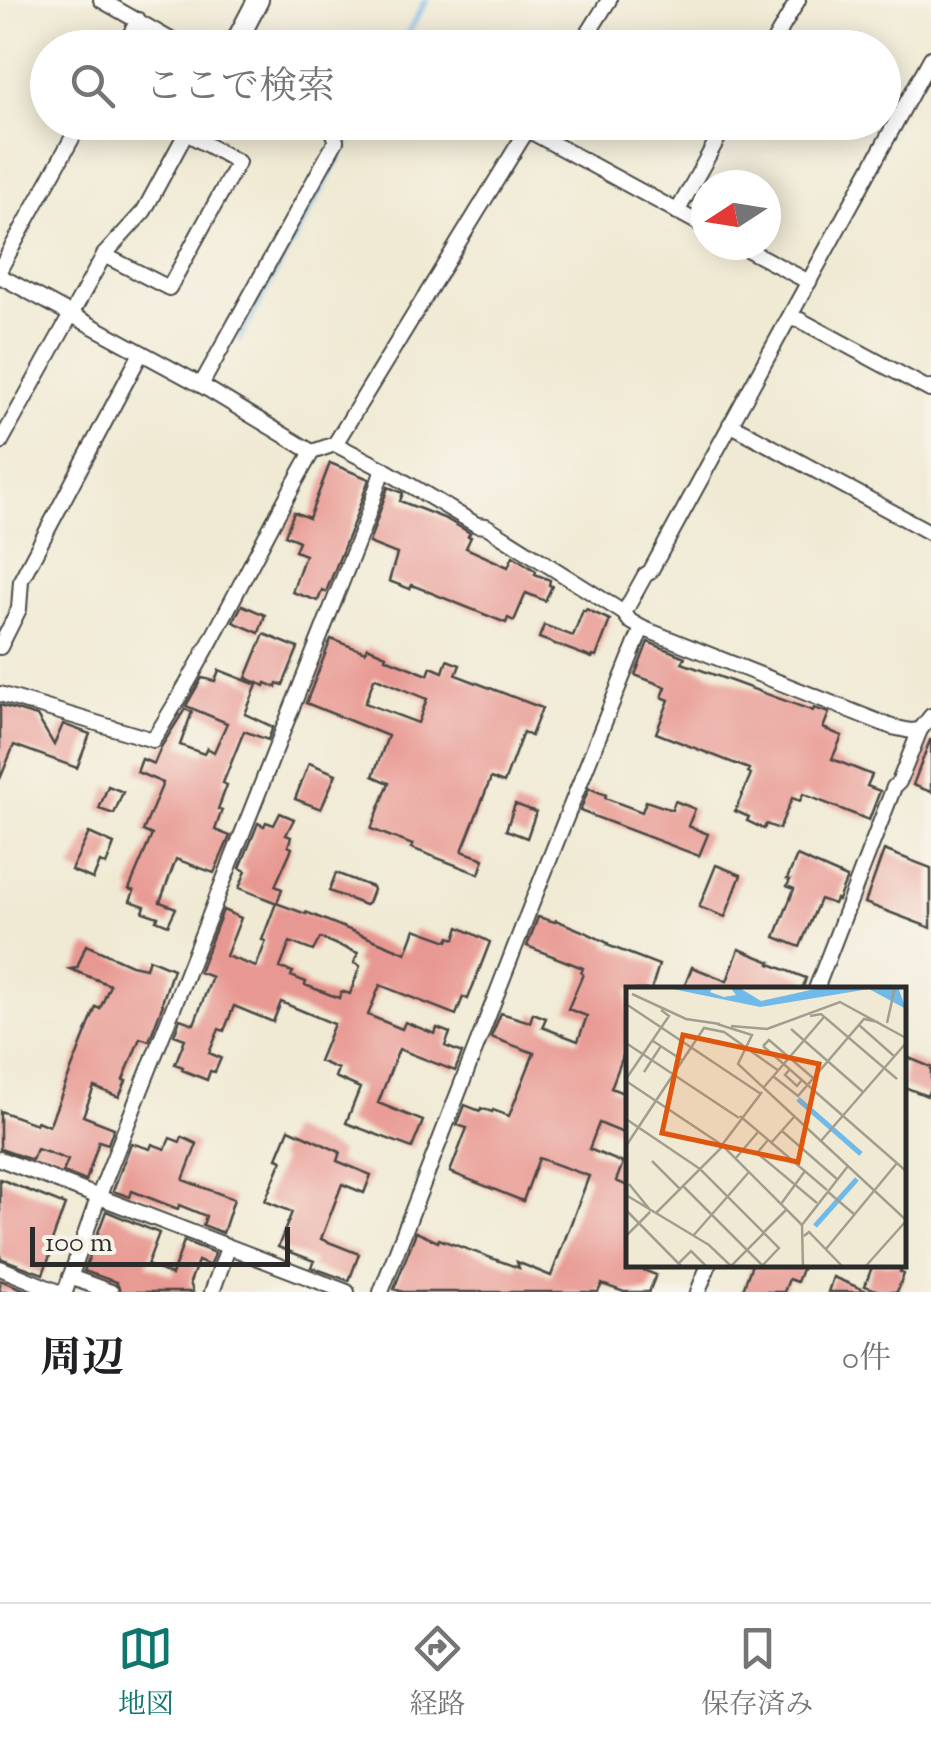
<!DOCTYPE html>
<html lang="ja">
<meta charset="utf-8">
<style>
body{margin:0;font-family:"Sorts Mill Goudy","Noto Serif JP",serif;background:#f6f6f6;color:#202124}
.compass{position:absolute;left:691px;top:170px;width:90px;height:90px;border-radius:50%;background:#fff;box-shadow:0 5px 25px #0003;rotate:258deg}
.scale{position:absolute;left:30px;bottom:25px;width:260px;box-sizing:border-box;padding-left:10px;border:5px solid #2b2b2b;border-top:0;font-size:28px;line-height:35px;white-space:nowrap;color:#2b2b2b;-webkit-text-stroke:8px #f7f3e8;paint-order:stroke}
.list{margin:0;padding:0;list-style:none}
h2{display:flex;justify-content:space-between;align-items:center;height:130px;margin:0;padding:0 40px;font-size:42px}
h2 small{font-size:32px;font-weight:400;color:#757577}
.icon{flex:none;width:55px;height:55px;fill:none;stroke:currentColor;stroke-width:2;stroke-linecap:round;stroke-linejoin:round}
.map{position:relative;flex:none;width:931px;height:1292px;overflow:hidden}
.search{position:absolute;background:#fff;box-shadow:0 5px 25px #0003;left:30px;right:30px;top:30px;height:110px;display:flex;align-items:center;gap:25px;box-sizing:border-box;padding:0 35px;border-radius:55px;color:#757577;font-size:38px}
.sheet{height:310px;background:#fff}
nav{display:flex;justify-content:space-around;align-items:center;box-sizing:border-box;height:140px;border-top:2px solid #e0e0e0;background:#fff;font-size:28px;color:#757577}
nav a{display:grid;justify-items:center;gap:5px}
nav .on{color:#0f766e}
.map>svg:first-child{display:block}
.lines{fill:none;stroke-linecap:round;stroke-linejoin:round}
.stream{stroke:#70bae9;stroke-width:5}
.building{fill:#e89892;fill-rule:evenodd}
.street-casing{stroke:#494844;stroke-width:18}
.secondary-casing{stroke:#494844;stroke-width:24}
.street{stroke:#fff;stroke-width:14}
.secondary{stroke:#fff;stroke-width:20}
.inset-river{fill:none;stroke:#70bae9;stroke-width:5}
.inset-road{fill:none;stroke:#a19e90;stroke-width:2.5}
.view{fill:#df570e;fill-opacity:0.15;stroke:#df570e;stroke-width:5}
.inset-edge{fill:none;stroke:#2b2b2b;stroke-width:5}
</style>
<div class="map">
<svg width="931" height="1292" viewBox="0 0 931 1292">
<rect width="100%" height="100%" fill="#f7f3e8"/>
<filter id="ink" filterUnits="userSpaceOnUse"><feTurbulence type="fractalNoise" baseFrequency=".01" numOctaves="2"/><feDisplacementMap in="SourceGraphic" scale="20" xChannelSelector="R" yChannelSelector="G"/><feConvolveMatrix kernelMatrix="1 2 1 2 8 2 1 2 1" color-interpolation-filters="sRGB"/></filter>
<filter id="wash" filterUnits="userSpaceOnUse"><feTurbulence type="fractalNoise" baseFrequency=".0048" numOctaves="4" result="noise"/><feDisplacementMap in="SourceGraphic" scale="40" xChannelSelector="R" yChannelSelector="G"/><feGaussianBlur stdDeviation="2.25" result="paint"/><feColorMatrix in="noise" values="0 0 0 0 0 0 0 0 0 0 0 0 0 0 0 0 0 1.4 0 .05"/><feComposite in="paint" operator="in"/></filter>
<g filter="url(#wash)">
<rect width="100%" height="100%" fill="#f0ead4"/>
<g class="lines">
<g class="stream">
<path d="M400,48L426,0"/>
<path d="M239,339L358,122"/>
</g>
</g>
<g id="blocks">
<g class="building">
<path d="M330,463L369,479L355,519L326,592L322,590L318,601L292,592L305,555L295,551L299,541L285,535L294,512L309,518Z"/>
<path d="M388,487L403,493L400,501L446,519L470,533L468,536L471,537L466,548L508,567L513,556L536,571L535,574L550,580L549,585L552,586L545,601L526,593L514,621L508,618L506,623L412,585L410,589L389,581L397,554L369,543Z"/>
<path d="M242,605L265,615L259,633L233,622Z"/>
<path d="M586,609L610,620L596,657L593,656L592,658L539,638L544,625L573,636L583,610L585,611Z"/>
<path d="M264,634L298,648L283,685L277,683L276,687L266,683L265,686L246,678Z"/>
<path d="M331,639L365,652L367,647L386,655L385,658L428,675L431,667L443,672L447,660L460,665L456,675L542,708L531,736L523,732L504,783L491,778L462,851L484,859L479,874L411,848L413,845L371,829L389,783L373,776L388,736L306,703ZM376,678L427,699L418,723L365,703L374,679Z"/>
<path d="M648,642L685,657L682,663L813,711L814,708L829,713L823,728L842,736L832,759L872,775L867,786L880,791L869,820L803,794L800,801L792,798L779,829L766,824L764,829L747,821L749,817L735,811L751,774L748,772L749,769L656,733L669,700L662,697L666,687L635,675Z"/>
<path d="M219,670L257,685L245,714L273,727L268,740L244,731L223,783L227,785L218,809L222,810L215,830L230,836L214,873L176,859L160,902L176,908L168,925L156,920L158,917L143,912L145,906L130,901L134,891L129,889L152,835L143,831L163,783L137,772L142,759L154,764L161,747L185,709L192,712L180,745L204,754L207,748L214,752L227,723L186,706L202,678L215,681Z"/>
<path d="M0,705L37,716L54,745L63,724L90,734L77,768L14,745L0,779Z"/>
<path d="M930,740H931V792L913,785Z"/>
<path d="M309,763L336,774L321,809L295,799Z"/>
<path d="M108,786L123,792L114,814L99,809Z"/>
<path d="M589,788L606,795L605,798L642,812L646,801L672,810L675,801L695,809L688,826L708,834L699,856L580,811Z"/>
<path d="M515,804L536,812L527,838L506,830Z"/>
<path d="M280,813L294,819L286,835L291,837L288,846L292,848L275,886L282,889L277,903L239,888L246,871L240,868L258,823L264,826L266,822L274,825Z"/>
<path d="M89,833L114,844L106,865L100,862L93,879L71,870Z"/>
<path d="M884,850L931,868V928L865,903Z"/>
<path d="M797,856L847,878L838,900L836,899L834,904L820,899L800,947L775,937L794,889L787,886L790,880L787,879Z"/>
<path d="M716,865L741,875L725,917L699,907Z"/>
<path d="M336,873L372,887L373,890L368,903L365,905L329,891Z"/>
<path d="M276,903L306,914V912L406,953L415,929L448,941L450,937L455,939L459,927L490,942L468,999L463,997L456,1015L380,985L368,1015L402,1029L405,1022L435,1034L437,1028L450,1033L445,1046L462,1053L455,1071L399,1049L378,1103L423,1121L412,1148L346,1123L360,1088L335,1077L338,1069L319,1061L334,1024L281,1002L273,1022L234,1006L224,1031L219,1029L209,1053L221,1058L215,1072L210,1071L207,1080L182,1070L183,1067L175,1064L185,1039L174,1035L180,1019L194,1024L212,977L199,972L223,910L241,918L226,956L256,967L266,941L262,940ZM320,938L358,953L354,963L360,966L350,994L341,991L339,998L305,985L306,982L291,976L293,972L280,968L290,942L313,951Z"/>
<path d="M538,917L555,922L556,920L587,933L608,943L607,945L659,965L651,990H628V1043L611,1088L628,1095V1135L599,1123L589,1149L623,1163L616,1181L628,1186V1264L656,1275L649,1292H624L602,1284L598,1292H403L394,1289L416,1232L438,1242L439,1239L519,1268L517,1262L551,1276L589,1176L539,1158L523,1201L450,1172L467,1128L457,1125L465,1105L480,1111L481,1108L492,1112L493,1110L509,1116L534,1053L491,1037L501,1013L530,1022L533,1013L546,1018L542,1027L578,1041L587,1016L568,1009L583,974L581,973L583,968L527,946Z"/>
<path d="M86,945L131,965L146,968L149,959L173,969L162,1003L163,1004L149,1041L140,1038L123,1080L126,1081L119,1097L94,1087L83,1116L114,1128L108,1144L99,1141L86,1181L63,1172L68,1160L49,1153L37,1149L32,1160L0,1149V1111L36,1124L37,1121L49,1126L96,1007L100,1009L110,985L70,969L77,968Z"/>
<path d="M739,949L771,962L770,964L806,978L802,990H683L692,967L727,981Z"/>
<path d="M904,1056L931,1067V1086L927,1096L904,1087Z"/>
<path d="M289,1129L340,1152L337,1161L371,1175L364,1193L342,1184L321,1239L359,1254L349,1281L311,1267L314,1261L278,1247L292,1212L265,1201L282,1160L277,1158Z"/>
<path d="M182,1137L197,1144L183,1180L234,1199L223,1233L203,1225L206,1216L179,1205L178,1209L132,1191L130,1197L113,1191L131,1143L150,1149L152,1144L165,1149L170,1138L180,1142Z"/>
<path d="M0,1179L65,1205L48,1252L51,1253L43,1274L0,1258Z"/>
<path d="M106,1211L159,1233L147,1265L172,1275L184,1241L215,1253L210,1266L198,1261L190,1282L193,1292H121L116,1282L84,1271Z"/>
<path d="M752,1264H804L797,1282L789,1279L784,1292H742Z"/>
<path d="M873,1264H903L900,1272L904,1274L897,1292H882L865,1286Z"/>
<path d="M833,1277L869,1292H828Z"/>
<path d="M0,1280L30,1292H0Z"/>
</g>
</g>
</g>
<g filter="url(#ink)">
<use href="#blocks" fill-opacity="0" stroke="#494844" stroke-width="2.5"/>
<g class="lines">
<g class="street-casing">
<g id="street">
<path d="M101,0L185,48"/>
<path d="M123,48L138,20"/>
<path d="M579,48L609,0"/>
<path d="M770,48L798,0"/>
<path d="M528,130L706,227"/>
<path d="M677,212L727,122"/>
<path d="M739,245L809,282"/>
<path d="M104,255L169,288L238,162L186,133"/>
<path d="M0,269L81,122"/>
<path d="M0,276L201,385L312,452"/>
<path d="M789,319L800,320L930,390L931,387"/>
<path d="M201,385L336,141L334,132L319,122"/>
<path d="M730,424L931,533"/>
<path d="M0,443L104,255L144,211L192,122"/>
<path d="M335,444L383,469L477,525L486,526L624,613L630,621L642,628L892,727L911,731L920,730"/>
<path d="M624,613L645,575L650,572L931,58"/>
<path d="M0,647L19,609L21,580L141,353"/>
<path d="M0,694L153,740C212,648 257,547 312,452L335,444L532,122"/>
<path d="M816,989L894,787L899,782L920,730L931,716"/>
<path d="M0,1159L347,1292"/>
<path d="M0,1268L58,1292"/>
<path d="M70,1277L111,1292"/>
<path d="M65,1292L98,1198L365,523L383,469"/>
<path d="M212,1292L228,1248"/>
<path d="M381,1292L530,908L642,628"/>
<path d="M698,1292L709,1264"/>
</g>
</g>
<g class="secondary-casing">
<path id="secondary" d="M233,48L258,0"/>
</g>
<use href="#street" class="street"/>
<use href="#secondary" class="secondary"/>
</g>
</g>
<g transform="translate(626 987)">
<rect width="280" height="280" fill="#f0ead4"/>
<path d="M37,0H87L84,5L98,10L110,8L104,0H112L135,14L198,0H272L280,22L243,2L134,20Z" fill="#70bae9"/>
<path class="inset-river" d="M172,112L235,167M189,239L231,192"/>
<path class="inset-road" d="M6,7L60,32L94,37M0,17L135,107M184,29L195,27L271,92M261,36L269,0M91,37L126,48L112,77L280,233M233,38L268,69M105,39L141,42L214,15L280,51M165,42L237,105M27,54L56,73M0,56L113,131M137,59L280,184M137,59L143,53L187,91M164,82L159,88L171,99L175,94M18,85L35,59M148,90L172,109L238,32L252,35M0,92L43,29L35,23M0,94L96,158L176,238M138,100L198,30M114,129L201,203M0,132L74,182L153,261L135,280M156,144L211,192M142,153L131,166L191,216M194,155L280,56M145,156L168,130M96,158L136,105M0,159L78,41L98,45L153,84M109,172L132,145M26,174L54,202M3,197L25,224M57,199L136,278M201,204L229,228M0,208L83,258L106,280M155,217L179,184M0,223L56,280M30,226L97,159M138,245L160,223M0,249L24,225M67,249L123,185M178,249L183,245L217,280M200,262L271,176M53,276L65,264L81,280M105,279L138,246M177,280L176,238L222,179M239,280L280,234"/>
<path class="view" d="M57,48L193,77L172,175L36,146Z"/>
<rect width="280" height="280" class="inset-edge"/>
</g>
</svg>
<svg class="compass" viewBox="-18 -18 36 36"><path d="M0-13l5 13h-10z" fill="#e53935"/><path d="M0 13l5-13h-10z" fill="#757577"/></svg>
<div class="scale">100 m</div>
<div class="search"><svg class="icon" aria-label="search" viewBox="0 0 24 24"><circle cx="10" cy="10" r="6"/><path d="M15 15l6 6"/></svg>ここで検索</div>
</div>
<section class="sheet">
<h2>周辺<small>0件</small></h2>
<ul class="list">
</ul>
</section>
<nav>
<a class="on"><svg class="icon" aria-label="map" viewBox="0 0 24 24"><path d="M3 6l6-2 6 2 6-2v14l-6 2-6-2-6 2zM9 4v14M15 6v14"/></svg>地図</a>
<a><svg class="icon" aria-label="directions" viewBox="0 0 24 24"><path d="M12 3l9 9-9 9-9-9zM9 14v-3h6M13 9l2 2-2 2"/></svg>経路</a>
<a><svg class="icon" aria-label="saved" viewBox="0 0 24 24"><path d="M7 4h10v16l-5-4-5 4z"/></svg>保存済み</a>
</nav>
